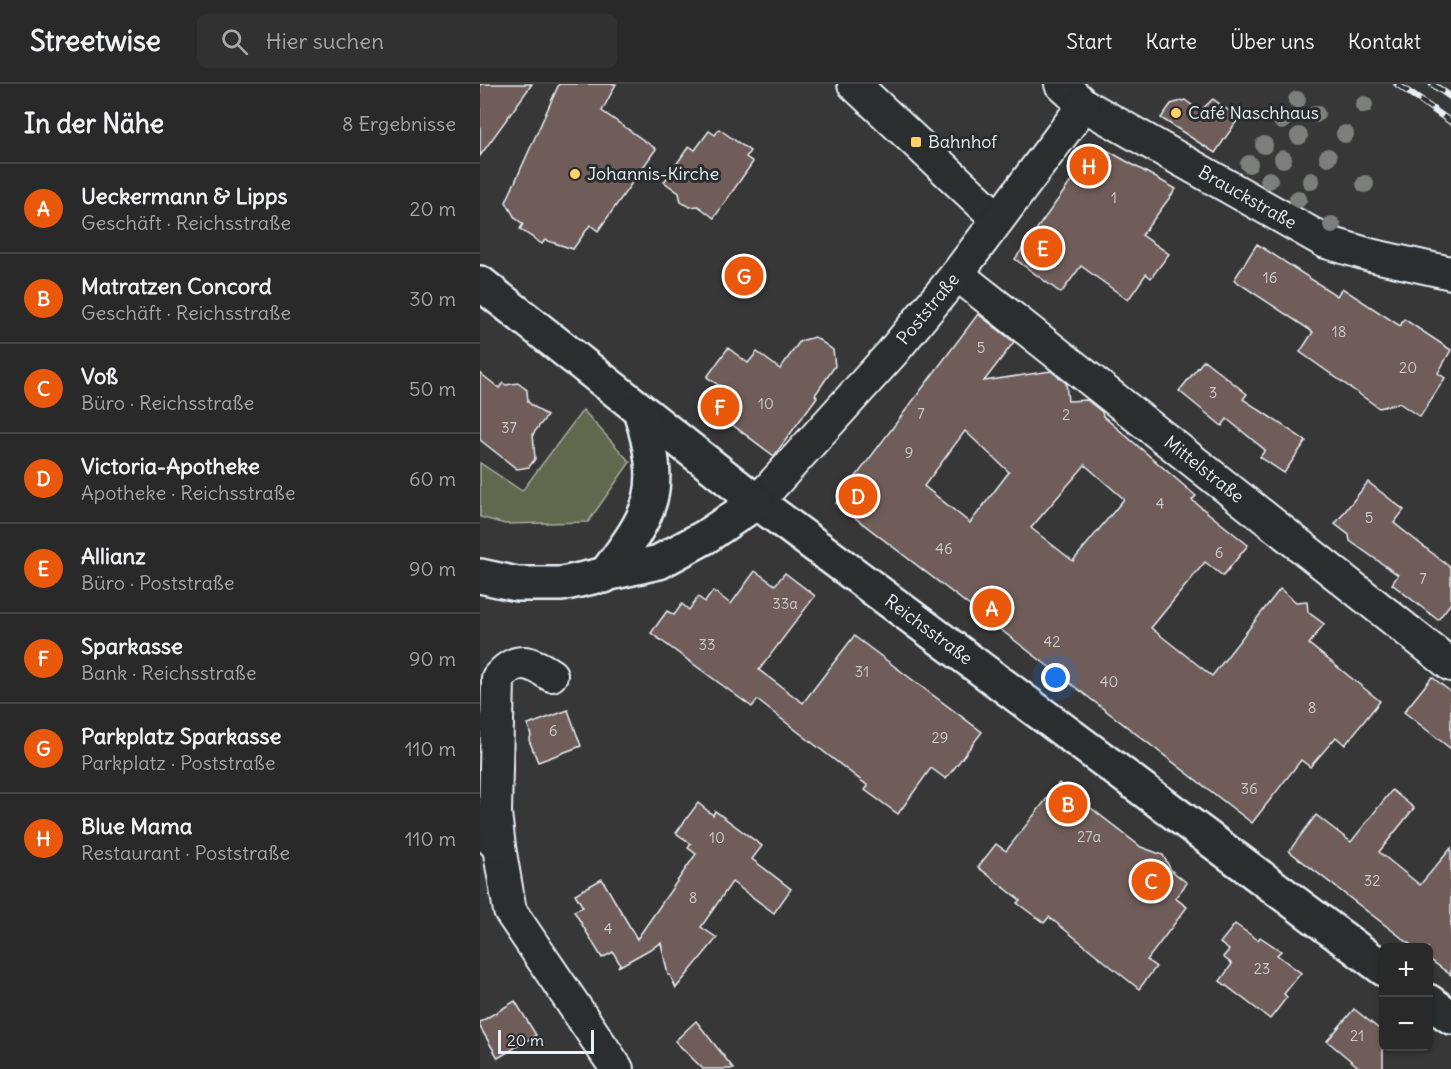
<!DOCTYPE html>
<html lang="de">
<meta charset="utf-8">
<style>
body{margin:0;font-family:Delius,sans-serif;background:#323131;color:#f1f3f6}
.controls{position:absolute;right:18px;bottom:18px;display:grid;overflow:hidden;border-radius:9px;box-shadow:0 2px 4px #0004}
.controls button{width:54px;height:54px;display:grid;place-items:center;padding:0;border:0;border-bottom:2px solid #464546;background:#2a2929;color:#f1f3f6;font:30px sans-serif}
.scale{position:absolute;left:18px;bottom:15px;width:96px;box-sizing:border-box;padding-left:6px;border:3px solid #e8f1f8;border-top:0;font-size:16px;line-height:21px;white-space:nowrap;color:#e8f1f8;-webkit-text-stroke:4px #2a2d2e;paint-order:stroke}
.you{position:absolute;left:576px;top:594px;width:21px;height:21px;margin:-15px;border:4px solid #fff;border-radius:50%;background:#1a73e8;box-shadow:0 0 0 9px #1a73e833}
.badge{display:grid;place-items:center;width:39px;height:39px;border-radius:50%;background:#ea580c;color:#fff;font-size:20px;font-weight:700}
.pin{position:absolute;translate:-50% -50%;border:3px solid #fff;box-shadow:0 2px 6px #0006}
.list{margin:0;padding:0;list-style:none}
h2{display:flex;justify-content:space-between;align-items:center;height:78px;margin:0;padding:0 24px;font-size:26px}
h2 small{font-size:20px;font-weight:400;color:#a5a6a8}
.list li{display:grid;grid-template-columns:39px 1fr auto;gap:18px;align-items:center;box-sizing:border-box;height:90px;padding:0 24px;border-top:2px solid #464546}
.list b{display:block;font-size:22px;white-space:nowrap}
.list p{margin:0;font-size:20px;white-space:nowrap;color:#a5a6a8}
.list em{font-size:20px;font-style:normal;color:#a5a6a8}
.icon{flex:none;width:33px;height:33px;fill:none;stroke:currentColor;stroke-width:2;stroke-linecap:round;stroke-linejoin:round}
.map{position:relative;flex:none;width:971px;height:985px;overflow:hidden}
header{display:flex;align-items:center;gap:36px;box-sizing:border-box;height:84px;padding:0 30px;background:#2a2929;border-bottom:2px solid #464546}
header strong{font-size:28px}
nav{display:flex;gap:33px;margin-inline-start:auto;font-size:21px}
.search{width:420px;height:54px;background:#323131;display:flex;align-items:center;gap:15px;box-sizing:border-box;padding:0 21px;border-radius:9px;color:#a5a6a8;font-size:22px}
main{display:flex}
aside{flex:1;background:#2a2929}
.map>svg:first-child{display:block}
.green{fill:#61674d;stroke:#a4aca2;stroke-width:1.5}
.building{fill:#6f5d5a;stroke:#e8f1f8;stroke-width:1.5;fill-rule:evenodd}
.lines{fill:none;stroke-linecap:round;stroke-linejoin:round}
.minor-casing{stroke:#e8f1f8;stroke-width:36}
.major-casing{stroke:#e8f1f8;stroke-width:38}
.minor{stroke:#2a2d2e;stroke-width:32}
.major{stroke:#2a2d2e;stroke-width:33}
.rail-casing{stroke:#e8f1f8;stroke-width:7}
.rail{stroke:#2a2d2e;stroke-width:4.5;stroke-dasharray:14;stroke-linecap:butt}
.tree{fill:#7b7f7c}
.poi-dot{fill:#ffd166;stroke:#2a2d2e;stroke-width:2}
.labels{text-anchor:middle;stroke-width:6;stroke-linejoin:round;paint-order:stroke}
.number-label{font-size:15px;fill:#caccd0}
.poi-label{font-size:18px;fill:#e8f1f8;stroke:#2a2d2e;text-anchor:start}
.street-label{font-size:18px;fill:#e8f1f8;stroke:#2a2d2e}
</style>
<header>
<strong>Streetwise</strong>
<div class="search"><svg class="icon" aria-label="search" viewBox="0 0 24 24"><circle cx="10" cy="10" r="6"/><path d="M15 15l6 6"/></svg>Hier suchen</div>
<nav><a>Start</a><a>Karte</a><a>Über uns</a><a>Kontakt</a></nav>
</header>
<main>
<aside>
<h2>In der Nähe<small>8 Ergebnisse</small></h2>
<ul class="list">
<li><span class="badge">A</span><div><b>Ueckermann &amp; Lipps</b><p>Geschäft · Reichsstraße</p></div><em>20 m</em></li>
<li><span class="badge">B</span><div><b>Matratzen Concord</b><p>Geschäft · Reichsstraße</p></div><em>30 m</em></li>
<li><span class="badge">C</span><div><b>Voß</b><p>Büro · Reichsstraße</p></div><em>50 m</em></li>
<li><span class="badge">D</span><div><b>Victoria-Apotheke</b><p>Apotheke · Reichsstraße</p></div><em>60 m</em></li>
<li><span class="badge">E</span><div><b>Allianz</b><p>Büro · Poststraße</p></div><em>90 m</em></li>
<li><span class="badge">F</span><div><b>Sparkasse</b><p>Bank · Reichsstraße</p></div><em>90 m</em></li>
<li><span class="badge">G</span><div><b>Parkplatz Sparkasse</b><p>Parkplatz · Poststraße</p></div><em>110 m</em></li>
<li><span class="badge">H</span><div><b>Blue Mama</b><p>Restaurant · Poststraße</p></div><em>110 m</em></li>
</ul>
</aside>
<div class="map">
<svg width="971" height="985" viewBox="0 0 971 985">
<rect width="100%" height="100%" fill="#383737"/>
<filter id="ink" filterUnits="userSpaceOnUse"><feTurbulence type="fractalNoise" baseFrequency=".0167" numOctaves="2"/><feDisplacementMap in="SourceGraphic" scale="12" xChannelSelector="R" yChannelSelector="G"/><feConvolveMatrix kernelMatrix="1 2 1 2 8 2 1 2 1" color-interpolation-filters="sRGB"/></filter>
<g filter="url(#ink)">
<path class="green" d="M103,326L150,378L108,438L25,440L0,433V379L42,407Z"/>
<g class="building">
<path d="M0,0H52L0,72Z"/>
<path d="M79,0H136L122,27L176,65L118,147L110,141L93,165L65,156L62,160L40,145L43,140L35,134L26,118Z"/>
<path d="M733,15L759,34L735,69L681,34L691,20L705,16L720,27Z"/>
<path d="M239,45L270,67L266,73L273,78L234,134L218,122L210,123L201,118L199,109L184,98L209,62L215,66L229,47L235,51Z"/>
<path d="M623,64L696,105L662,151L689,170L671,194L666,190L648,216L601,182L581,209L535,175L613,67Z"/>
<path d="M777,160L857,212L862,204L920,242L924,235L971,266L958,289L965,294L940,333L919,319L899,324L820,268L833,248L754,196Z"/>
<path d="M498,230L534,258L504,297L571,287L586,299L588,317L607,316L622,328L623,332L716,412L712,416L768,461L743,492L725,478L671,544L732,592L800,505L816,518L827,517L828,528L844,540L829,560L900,617L865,661L856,653L830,683L821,676L772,739L356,419ZM485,347L529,388L490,439L444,402ZM605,381L644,415L593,477L551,444Z"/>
<path d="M335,253L353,266L355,282L335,311L337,313L294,372L234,327L248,308L227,293L248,264L268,279L277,268L300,285L320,257Z"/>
<path d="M724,276L767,310L763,315L826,357L804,389L780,373L785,366L747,335L742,342L699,307Z"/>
<path d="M0,289L19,304L23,299L26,301L38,299L47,306L48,318L67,332L53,350L55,375L49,383L37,385L0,356Z"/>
<path d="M888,398L924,426L914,439L971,484V519L958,536L912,500L918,491L870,457L869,451L855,440Z"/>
<path d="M275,487L295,501L305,489L335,512L279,586L323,619L374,552L502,648L466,695L451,684L418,730L385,706L388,702L277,616L272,623L171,549L187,527L194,531L202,520L209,526L218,513L225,518L233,507L251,520Z"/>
<path d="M952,593L971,608V665L924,628Z"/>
<path d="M88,626L101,662L58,678L49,656L51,652L48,641Z"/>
<path d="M579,699L661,763L683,771L691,786L707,799L695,814L707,823L667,876L676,883L659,905L569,833L564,839L537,819L540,816L498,783L516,760L526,767Z"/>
<path d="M912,706L934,724L899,768L940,801L971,764V891L948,874V864H935L809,767L836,731L871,758Z"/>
<path d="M218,719L233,731L235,727L282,762L272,775L311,805L294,829L252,798L221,843L237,854L196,904L190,891H188L181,859L138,883L140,880L133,868L122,874L94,827L103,823L95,810L122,795L157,855L216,770L208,764L211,760L196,749Z"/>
<path d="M755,840L778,856L780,853L801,867L797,871L821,889L804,910L807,913L790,935L740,897L752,880L743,873L749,866L740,859Z"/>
<path d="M35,917L56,951L18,974L0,943V938Z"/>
<path d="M874,925L903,948V985H881L847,957Z"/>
<path d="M216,937L254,985H223L195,957Z"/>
</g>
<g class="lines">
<g class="minor-casing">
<g id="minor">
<path d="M374,0L518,135"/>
<path id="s1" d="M581,0L604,21L846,158L890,171L971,189"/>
<path id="s2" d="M477,190L971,581"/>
<path id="s3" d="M277,418L411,270L477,190L604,21"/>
<path d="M0,744L19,763L30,827L137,985"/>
<path d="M19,763L15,729L18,594C36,572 50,577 71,591"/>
</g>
</g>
<g class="major-casing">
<g id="major">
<path id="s4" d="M0,199L277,418L904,885"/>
<path d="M0,492L37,500H82L179,478L225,453L277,418"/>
<path d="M124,492C174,426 185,408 160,326"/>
<path d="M948,917L971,933"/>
</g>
</g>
<use href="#minor" class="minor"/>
<use href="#major" class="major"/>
<g class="rail-casing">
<g id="rail">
<path d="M917,0L971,38"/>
<path d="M952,0L971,13"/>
</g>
</g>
<use href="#rail" class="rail"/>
</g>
<g class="tree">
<circle cx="817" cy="16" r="9"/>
<circle cx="884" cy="21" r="9"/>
<circle cx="836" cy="30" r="9"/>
<circle cx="802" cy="37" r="9"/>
<circle cx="865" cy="50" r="9"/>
<circle cx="819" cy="52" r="9"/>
<circle cx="784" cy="61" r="9"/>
<circle cx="848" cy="73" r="9"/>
<circle cx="803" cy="75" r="9"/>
<circle cx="769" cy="80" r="9"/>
<circle cx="789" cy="96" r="9"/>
<circle cx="831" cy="97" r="9"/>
<circle cx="885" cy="100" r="9"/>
<circle cx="818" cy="115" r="9"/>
<circle cx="852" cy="141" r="9"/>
</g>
</g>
<g class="poi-dot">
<circle cx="696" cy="29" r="6"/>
<rect x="430" y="52" width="12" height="12" rx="3"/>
<circle cx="95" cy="90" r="6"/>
</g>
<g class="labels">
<g class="number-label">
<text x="634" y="119">1</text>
<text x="790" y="199">16</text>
<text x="859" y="253">18</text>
<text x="501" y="269">5</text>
<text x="928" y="289">20</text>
<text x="733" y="314">3</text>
<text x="286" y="325">10</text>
<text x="441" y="335">7</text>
<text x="586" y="336">2</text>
<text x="29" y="349">37</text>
<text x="429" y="374">9</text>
<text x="680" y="425">4</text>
<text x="889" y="439">5</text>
<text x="464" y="470">46</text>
<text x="739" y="474">6</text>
<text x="943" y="500">7</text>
<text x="305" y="525">33a</text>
<text x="572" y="563">42</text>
<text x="227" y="566">33</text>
<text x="382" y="593">31</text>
<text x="629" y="603">40</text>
<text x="832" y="629">8</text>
<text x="73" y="652">6</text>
<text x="460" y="659">29</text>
<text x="769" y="710">36</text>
<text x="609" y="758">27a</text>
<text x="237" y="759">10</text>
<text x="892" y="802">32</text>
<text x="213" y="819">8</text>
<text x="128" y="850">4</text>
<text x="782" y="890">23</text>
<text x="877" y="957">21</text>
</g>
<g class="poi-label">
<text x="708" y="35">Café Naschhaus</text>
<text x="448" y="64">Bahnhof</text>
<text x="107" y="96">Johannis-Kirche</text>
</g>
<g class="street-label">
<text dy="6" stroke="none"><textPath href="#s1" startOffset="219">Brauckstraße</textPath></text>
<text dy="6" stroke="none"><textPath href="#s3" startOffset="258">Poststraße</textPath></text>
<text dy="6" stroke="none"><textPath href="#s2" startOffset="315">Mittelstraße</textPath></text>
<text dy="6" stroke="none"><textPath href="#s4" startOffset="567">Reichsstraße</textPath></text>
</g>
</g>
</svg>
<div class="controls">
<button>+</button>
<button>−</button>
</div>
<div class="scale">20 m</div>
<div class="you"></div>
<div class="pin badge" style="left:512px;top:524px">A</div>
<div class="pin badge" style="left:588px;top:720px">B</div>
<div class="pin badge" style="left:671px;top:797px">C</div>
<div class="pin badge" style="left:378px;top:412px">D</div>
<div class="pin badge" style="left:563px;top:164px">E</div>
<div class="pin badge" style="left:240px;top:323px">F</div>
<div class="pin badge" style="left:264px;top:192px">G</div>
<div class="pin badge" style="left:609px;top:82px">H</div>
</div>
</main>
